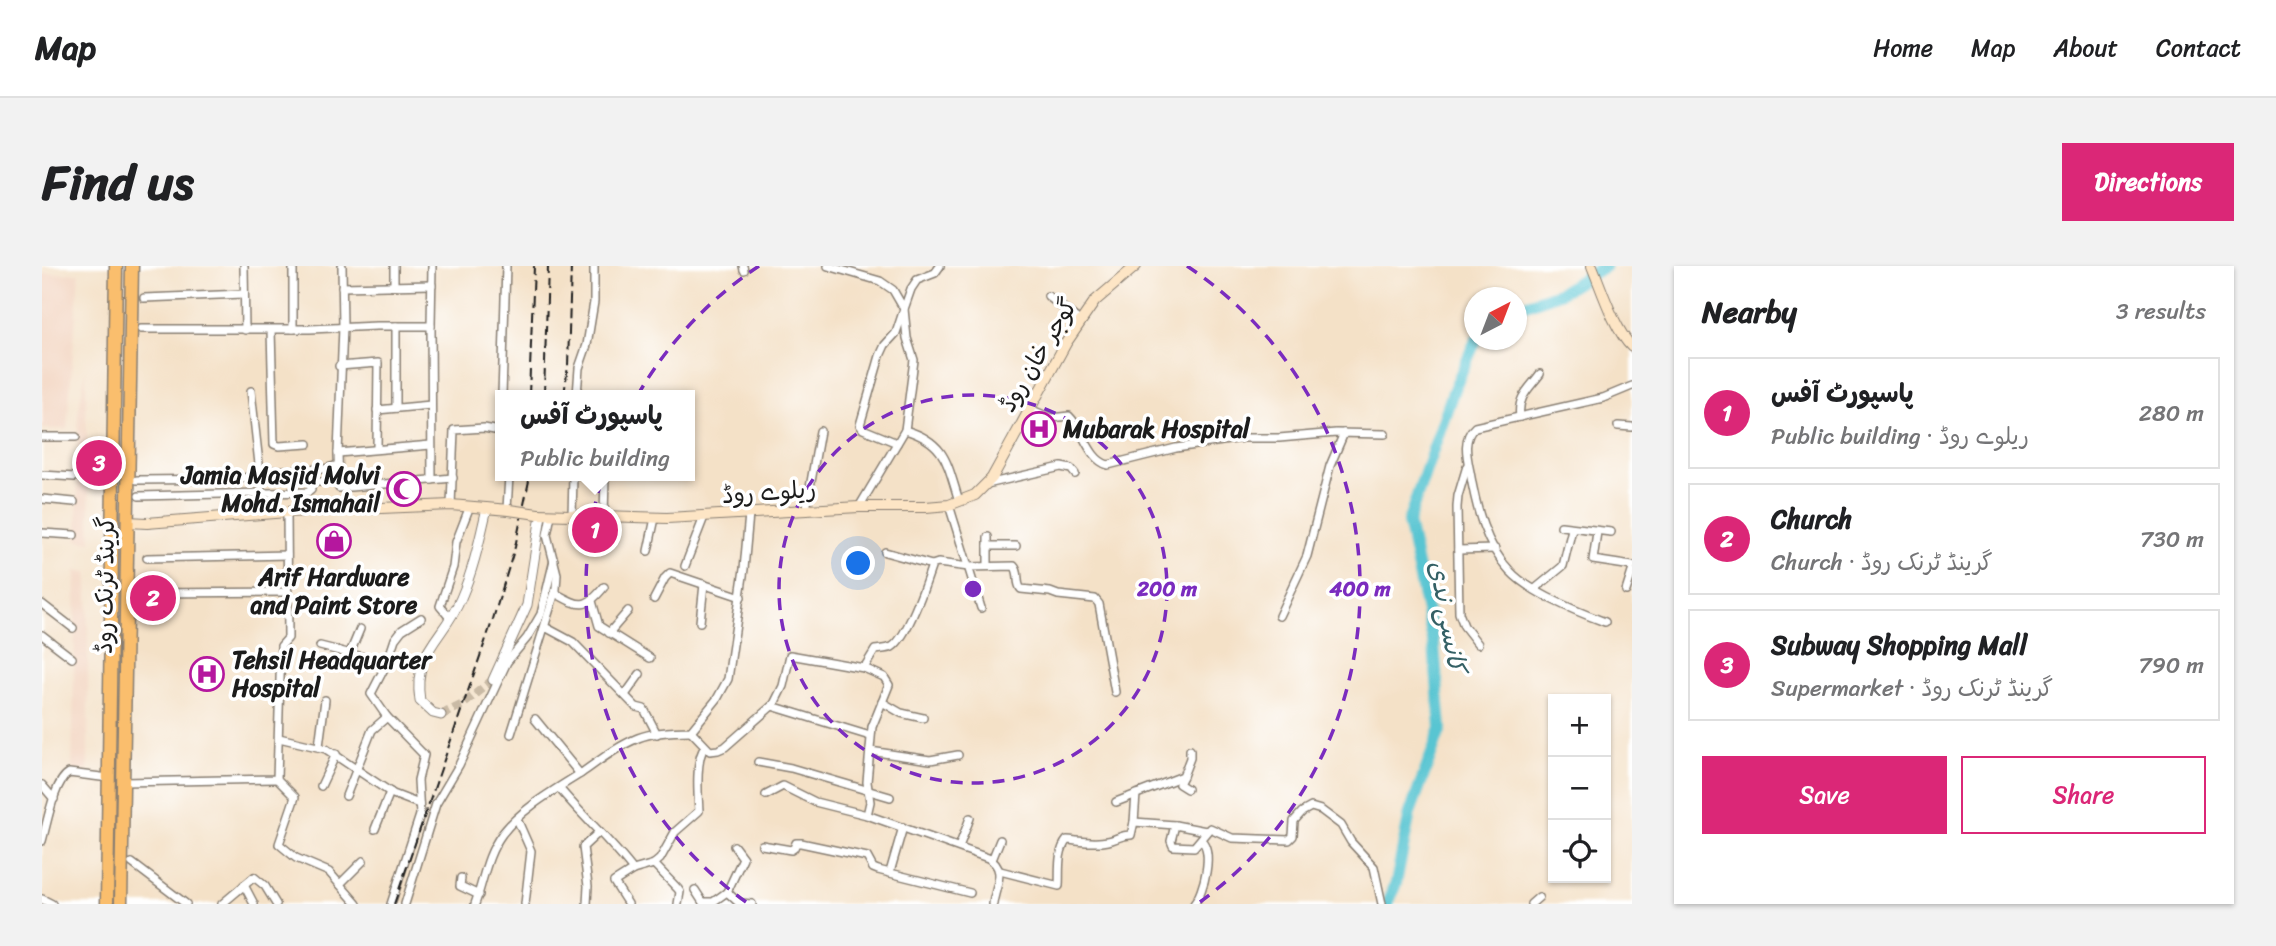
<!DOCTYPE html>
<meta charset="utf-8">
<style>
body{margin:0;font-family:Sriracha,"Playpen Sans Arabic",sans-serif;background:#f2f2f2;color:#202124}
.controls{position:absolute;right:21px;bottom:21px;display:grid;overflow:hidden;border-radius:0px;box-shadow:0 2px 5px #0004}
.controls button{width:63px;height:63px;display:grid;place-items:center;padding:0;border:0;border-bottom:2px solid #e0e0e0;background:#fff;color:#202124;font:35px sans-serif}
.compass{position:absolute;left:1422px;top:21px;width:63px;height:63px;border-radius:50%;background:#fff;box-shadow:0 2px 5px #0004;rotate:42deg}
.you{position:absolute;left:817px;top:298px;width:24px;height:24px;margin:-18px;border:5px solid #fff;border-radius:50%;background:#1a73e8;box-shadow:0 0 0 10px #1a73e833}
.badge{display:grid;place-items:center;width:46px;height:46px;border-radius:50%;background:#db2777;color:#fff;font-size:23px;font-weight:700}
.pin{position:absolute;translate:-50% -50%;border:4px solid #fff;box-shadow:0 2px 7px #0006}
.popup{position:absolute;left:453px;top:124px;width:200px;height:91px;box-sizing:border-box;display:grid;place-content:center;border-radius:0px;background:#fff;filter:drop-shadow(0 2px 5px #0005);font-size:23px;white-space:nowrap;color:#757577}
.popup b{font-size:26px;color:#202124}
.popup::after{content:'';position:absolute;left:50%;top:100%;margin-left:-14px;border:14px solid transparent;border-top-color:#fff}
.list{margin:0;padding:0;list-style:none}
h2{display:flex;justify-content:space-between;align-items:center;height:91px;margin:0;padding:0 28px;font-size:30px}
h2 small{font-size:23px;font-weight:400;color:#757577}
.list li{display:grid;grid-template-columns:46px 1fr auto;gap:21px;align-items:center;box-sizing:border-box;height:112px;margin:0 14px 14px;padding:0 14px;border:2px solid #e0e0e0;border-radius:0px}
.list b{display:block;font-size:26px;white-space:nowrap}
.list p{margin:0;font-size:23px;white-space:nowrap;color:#757577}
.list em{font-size:23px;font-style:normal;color:#757577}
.actions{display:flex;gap:14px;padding:21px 28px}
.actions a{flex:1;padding:16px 0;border:2px solid #db2777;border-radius:0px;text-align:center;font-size:24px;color:#db2777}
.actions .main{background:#db2777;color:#fff}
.icon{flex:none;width:38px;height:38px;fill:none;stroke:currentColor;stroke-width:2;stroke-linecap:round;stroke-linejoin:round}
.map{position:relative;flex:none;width:1590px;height:638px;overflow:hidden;border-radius:0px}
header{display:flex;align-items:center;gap:42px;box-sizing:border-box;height:98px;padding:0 35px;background:#fff;border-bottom:2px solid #e0e0e0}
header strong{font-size:33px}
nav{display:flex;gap:38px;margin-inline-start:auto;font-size:24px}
.intro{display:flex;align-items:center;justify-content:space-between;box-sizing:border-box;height:168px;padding:0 42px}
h1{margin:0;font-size:49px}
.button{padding:18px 32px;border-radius:0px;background:#db2777;color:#fff;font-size:24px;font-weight:700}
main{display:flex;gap:42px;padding:0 42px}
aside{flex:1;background:#fff;border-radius:0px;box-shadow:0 2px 5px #0004}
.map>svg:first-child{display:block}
.built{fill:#f3d4bf}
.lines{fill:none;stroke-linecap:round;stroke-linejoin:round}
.river{stroke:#59c5d2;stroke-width:12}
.tertiary-tunnel{stroke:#c9baa5;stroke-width:9;stroke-dasharray:9 4.5;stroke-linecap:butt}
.minor-casing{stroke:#887e72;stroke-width:10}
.tertiary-casing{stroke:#887e72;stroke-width:11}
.secondary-casing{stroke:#887e72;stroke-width:12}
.trunk-casing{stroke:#887e72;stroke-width:15}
.minor{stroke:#fff;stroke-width:7}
.tertiary{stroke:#fff;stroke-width:9}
.secondary{stroke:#fde5c5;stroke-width:10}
.trunk{stroke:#fabe6d;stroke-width:12}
.rail{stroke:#1c1c1c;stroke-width:2;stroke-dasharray:10 5;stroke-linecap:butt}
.secondary-bridge-casing{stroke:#887e72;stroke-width:12;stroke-linecap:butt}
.secondary-bridge{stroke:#fde5c5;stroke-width:10}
.ring{fill:none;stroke:#7b2cbf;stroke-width:3.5;stroke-dasharray:12 9}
.labels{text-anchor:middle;stroke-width:7;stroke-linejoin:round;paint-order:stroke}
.street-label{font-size:24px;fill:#1c1c1c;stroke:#fff}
.poi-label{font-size:24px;font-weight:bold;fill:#1c1c1c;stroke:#fff;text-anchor:start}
.water-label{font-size:26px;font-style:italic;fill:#346065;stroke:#fff}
.centre{fill:#7b2cbf;stroke:#fff;stroke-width:3.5}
.ring-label{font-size:21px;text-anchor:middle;font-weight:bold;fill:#7b2cbf;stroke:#fff;stroke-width:7;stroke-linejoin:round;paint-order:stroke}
</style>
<header>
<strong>Map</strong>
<nav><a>Home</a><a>Map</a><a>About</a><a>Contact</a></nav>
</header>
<div class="intro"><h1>Find us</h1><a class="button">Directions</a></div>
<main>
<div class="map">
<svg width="1590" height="638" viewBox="0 0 1590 638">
<rect width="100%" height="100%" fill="#fff"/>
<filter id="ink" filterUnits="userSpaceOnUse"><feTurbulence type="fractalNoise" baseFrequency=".0143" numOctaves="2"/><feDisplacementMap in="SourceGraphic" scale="14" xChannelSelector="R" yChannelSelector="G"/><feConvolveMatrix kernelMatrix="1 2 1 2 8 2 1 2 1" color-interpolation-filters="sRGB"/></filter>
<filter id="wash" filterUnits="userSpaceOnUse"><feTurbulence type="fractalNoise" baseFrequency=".00686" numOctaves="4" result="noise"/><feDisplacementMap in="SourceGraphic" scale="28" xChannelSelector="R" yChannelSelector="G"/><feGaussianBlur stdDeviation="1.57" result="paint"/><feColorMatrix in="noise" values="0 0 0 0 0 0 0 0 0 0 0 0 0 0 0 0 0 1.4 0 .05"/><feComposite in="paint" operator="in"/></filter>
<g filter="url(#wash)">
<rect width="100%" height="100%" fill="#f4e1c7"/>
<g class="built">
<path d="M37,7L25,163H0V8Z"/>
<path d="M44,103V148L49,276L35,274L36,148Z"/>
<path d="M34,305L46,306V505L30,504Z"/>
</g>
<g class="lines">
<g class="river">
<path d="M1475,42L1519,26L1563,0"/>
<path d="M1346,638L1354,617L1368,547L1399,462L1392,379L1366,256L1412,123L1434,74"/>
</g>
</g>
</g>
<g filter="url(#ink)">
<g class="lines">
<path class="tertiary-tunnel" d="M399,449L420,439L451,414"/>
<g class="minor-casing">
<g id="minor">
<path d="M202,0L203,64"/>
<path d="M251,0V63"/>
<path d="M300,0L301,61L296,187L297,222L411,212"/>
<path d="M352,0V20"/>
<path d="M701,0L702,4"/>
<path d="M786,0L838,15L851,24L862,43L854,67L843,79L838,90L818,159L821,163L855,177"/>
<path d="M300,21L390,19"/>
<path d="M1006,30L1039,56"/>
<path d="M102,32L202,28"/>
<path d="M389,60L390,214"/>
<path d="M99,63H268L335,60H389L390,0"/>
<path d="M229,64L232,178L237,180L266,178"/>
<path d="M297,100L336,97L335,182"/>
<path d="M209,125L218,207"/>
<path d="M460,129L464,0"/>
<path d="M535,129L537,102L545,79L552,36V0"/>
<path d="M354,142V60"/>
<path d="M988,143L1009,152L1027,150C1042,164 1046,193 1066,199L1134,182L1200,172H1237L1294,167L1343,168"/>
<path d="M335,144L389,139"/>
<path d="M1478,151C1475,131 1487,123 1498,108"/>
<path d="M1576,160L1590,161"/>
<path d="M863,164C904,176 905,197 917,235"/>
<path d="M0,171H34"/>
<path d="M296,187L389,179"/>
<path d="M1425,200L1416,230L1415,241L1417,347L1422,360L1436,378"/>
<path d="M0,209L33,211"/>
<path d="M95,214L199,213L224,205L282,203L296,199"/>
<path d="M270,216H296"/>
<path d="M945,218L1019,201L1029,203L1033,208"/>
<path d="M97,230L266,226L269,224V204"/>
<path d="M0,233L32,236"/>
<path d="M409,239L412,164L442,162L458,165"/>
<path d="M907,239L939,342"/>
<path d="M817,241L863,164L872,94L865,72L862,43L869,23L875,14L893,7L898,0"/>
<path d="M465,243L467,210"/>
<path d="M764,244L778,165"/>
<path d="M530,250L531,210"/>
<path d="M562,250L563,210"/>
<path d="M1519,260L1569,266"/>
<path d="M1555,266L1551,294L1590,300"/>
<path d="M0,267L32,269"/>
<path d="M946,271V299"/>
<path d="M946,280H974"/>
<path d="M1416,284L1453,283"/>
<path d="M606,285L613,252"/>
<path d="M843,286L890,299L896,297L927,301L972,300C979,307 973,316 979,323L1008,326L1016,329L1053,333L1057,338L1073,426"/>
<path d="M105,292L245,289"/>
<path d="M643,300L662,251"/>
<path d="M1493,323L1521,300L1530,263"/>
<path d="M1584,325L1590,306"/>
<path d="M104,327L245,326"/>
<path d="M513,327C537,340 543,345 562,321"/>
<path d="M612,333L623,312L628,307L699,331"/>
<path d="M550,335L557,360L608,392"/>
<path d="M0,338L31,362"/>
<path d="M1237,350L1265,290L1288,200L1302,167"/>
<path d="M408,352L398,340L411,301L414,276L428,240"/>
<path d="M658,356L662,318"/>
<path d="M1563,356C1536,346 1487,326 1468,305C1443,279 1434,241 1428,206C1425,191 1420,172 1433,161L1561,132L1590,120"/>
<path d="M503,361L531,376L594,441L602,443L615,468"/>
<path d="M567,367L586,345"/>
<path d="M0,369L30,392"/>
<path d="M278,380L345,397"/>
<path d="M308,387L318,363"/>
<path d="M822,402L842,411L847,419L830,461L825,516L828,536L825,549"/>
<path d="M583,429L598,408"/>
<path d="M840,436L859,447L881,452"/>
<path d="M730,440L828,470"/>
<path d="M493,453L538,508"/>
<path d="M649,465L668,485L676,484L683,481L732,438L741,420L748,389L822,402L833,384C838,383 845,383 850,381C865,372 884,317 890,299"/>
<path d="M469,468L514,323L515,308L505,269L509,249"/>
<path d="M237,472L284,483L351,528L377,538"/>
<path d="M277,480L283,434"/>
<path d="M828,485L888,494L916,489"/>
<path d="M716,496L749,502L848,531"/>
<path d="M1141,510L1137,518L1145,523"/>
<path d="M235,513L253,531L237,578L254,592L287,606L315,638"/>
<path d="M81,516L235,513L239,380L246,372L245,246"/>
<path d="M0,519L12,533"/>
<path d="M279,520L294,488"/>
<path d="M517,522C541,551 569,575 591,604"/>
<path d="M724,529L741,520L773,536L825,549L946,592C966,603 953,620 951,638"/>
<path d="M304,530L330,464L345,451"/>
<path d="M1074,536L1141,510L1148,492V484"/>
<path d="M475,553L489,585L483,638"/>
<path d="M1092,556L1094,528"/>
<path d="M1133,559L1129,575L1131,580L1152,581L1168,562L1190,572L1247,574L1251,570L1252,555L1260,546L1269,541L1279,544L1299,559L1309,576L1332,601L1340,638"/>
<path d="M333,563L348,526"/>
<path d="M0,575C5,558 12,515 27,507L67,512"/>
<path d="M720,579L749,584L752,582L754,577H759L825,591L831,602L836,604L928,627"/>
<path d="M917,581L928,552"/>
<path d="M950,594L958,574"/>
<path d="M90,597L144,638"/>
<path d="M612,598L636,623L638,626L636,638"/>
<path d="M958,605L1017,620C1018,605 1015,586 1025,574C1038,575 1052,578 1066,575C1075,573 1079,569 1089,569L1092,556L1133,559L1164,565"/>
<path d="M848,606L861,561"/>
<path d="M419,612L418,620L437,629"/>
<path d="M298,618L321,595"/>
<path d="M202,619L212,638"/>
<path d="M653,624L662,638"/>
<path d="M685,626L701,592L692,580"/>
<path d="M0,633L10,638"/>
<path d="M661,636H671L685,626L697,637L710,638"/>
<path d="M180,638L212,611L223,620L234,638"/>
<path d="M349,638L378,549L376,514L382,489L345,451L329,428L345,397L353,373L360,364L379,352"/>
<path d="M363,638L394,538L417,499L465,396L485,372L499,348L512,294"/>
<path d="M433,638C442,613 444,590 460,568C480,542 513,524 541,506C558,494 576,480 596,472C611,466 633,465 649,465L675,433L686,413L702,303L707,248"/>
<path d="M545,638L546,620L541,581L556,567"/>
<path d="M586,638L572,616L591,604L612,598L618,593L633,566L657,545C656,530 653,492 663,481"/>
<path d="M1152,638C1162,626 1172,585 1159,574"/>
<path d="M1489,638L1497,631"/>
</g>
</g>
<g class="tertiary-casing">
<g id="tertiary">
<path d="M451,414L485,339L499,249"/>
<path d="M399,449L391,447L378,435C370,385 402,373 419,332C432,302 438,272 445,242"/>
</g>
</g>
<g class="secondary-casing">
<g id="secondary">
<path d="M1550,0C1560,24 1572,63 1590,81"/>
<path d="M496,248L625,252L817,241H884L907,239L933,229L950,212L1024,77L1053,35L1094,0"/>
<path d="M86,256L105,257L245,246L409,239L467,244"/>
</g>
</g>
<g class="trunk-casing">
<g id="trunk">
<path d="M65,638L74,0"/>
<path d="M79,638L90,0"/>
</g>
</g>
<use href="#minor" class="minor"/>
<use href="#tertiary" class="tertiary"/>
<use href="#secondary" class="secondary"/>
<use href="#trunk" class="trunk"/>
<g class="rail">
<path d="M487,129L492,0"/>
<path d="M502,129L506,0"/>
<path d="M522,129L526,100L529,0"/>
<path d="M352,638L451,353L473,281L488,210"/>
</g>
<g class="secondary-bridge-casing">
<path id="secondary-bridge" d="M467,244L496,248"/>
</g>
<use href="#secondary-bridge" class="secondary-bridge"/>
</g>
</g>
<g class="ring">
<circle cx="931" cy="323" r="194"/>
<path d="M704 636A387 387 0 0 1 717 0M1145 0A387 387 0 0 1 1158 636"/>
</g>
<defs>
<g id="hospital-ring" transform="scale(1.75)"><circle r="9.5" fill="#fff" stroke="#b5179e" stroke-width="1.5"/><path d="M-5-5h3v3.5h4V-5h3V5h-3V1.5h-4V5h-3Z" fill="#b5179e"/></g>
<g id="mosque-ring" transform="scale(1.75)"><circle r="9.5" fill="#fff" stroke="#b5179e" stroke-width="1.5"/><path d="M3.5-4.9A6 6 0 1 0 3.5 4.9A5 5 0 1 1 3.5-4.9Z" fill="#b5179e"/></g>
<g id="shop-ring" transform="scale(1.75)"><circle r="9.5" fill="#fff" stroke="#b5179e" stroke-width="1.5"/><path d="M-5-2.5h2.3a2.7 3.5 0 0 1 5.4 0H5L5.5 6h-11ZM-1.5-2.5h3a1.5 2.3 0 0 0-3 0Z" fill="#b5179e"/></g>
</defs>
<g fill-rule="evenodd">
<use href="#hospital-ring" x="997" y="163"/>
<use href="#mosque-ring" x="362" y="223"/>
<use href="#shop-ring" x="292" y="275"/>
<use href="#hospital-ring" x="165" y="408"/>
</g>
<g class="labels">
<g class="street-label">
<text transform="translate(996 89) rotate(-59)" y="8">گوجر خان روڈ</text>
<text transform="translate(727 226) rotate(-4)" y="8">ریلوے روڈ</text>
<text transform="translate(63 319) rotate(-89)" y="8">گرینڈ ٹرنک روڈ</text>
</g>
<g class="poi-label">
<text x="1021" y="171">Mubarak Hospital</text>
<text x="338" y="217" text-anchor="end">Jamia Masjid Molvi<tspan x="338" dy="28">Mohd. Ismahail</tspan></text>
<text x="292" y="319" text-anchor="middle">Arif Hardware<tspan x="292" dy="28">and Paint Store</tspan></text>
<text x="190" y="402">Tehsil Headquarter<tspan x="190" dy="28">Hospital</tspan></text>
</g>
<g class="water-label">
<text transform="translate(1406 350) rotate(80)" y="9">کانسی ندی</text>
</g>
</g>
<circle cx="931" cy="323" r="10" class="centre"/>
<g class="ring-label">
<text x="1125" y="330">200 m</text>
<text x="1318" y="330">400 m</text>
</g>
</svg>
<div class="controls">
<button>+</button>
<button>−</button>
<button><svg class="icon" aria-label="locate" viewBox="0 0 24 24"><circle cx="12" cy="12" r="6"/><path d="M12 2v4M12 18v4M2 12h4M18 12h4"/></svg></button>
</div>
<svg class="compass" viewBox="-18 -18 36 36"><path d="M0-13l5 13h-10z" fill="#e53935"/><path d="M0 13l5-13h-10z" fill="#757577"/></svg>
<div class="you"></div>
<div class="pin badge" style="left:553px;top:264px">1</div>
<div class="popup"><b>پاسپورٹ آفس</b>Public building</div>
<div class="pin badge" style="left:111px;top:332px">2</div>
<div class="pin badge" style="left:57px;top:197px">3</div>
</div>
<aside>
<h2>Nearby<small>3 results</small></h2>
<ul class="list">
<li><span class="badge">1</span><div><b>پاسپورٹ آفس</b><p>Public building · ریلوے روڈ</p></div><em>280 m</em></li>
<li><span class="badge">2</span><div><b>Church</b><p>Church · گرینڈ ٹرنک روڈ</p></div><em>730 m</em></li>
<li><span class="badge">3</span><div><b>Subway Shopping Mall</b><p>Supermarket · گرینڈ ٹرنک روڈ</p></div><em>790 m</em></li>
</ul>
<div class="actions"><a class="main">Save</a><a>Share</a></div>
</aside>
</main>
